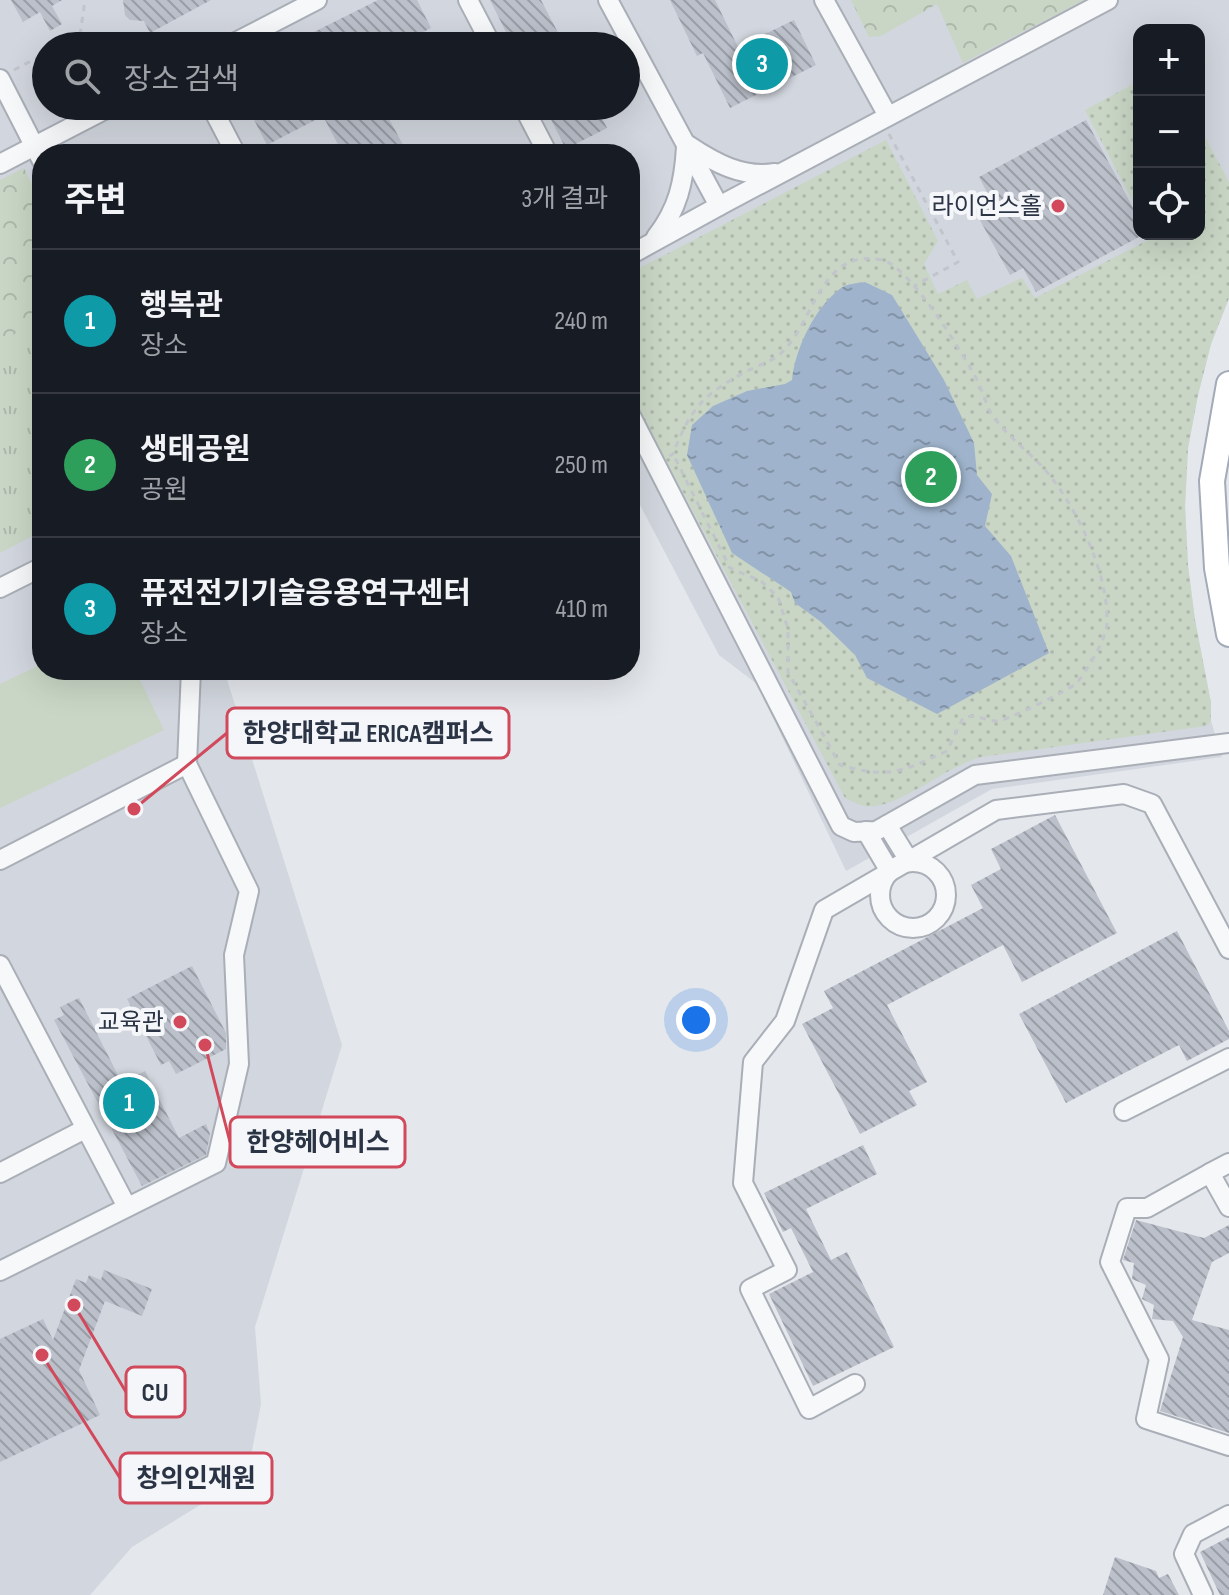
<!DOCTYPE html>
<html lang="ko">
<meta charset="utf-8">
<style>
body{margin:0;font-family:"Sofia Sans Condensed","Noto Sans KR",sans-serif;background:#242831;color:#f1f3f6}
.controls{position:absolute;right:24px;top:24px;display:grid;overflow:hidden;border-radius:16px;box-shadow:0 8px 32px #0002}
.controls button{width:72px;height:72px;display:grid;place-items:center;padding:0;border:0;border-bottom:2px solid #363941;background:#171b24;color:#f1f3f6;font:40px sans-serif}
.you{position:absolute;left:696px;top:1020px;width:28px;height:28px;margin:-20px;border:6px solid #fff;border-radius:50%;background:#1a73e8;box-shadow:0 0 0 12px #1a73e833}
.badge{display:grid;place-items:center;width:52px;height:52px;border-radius:50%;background:#0b8043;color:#fff;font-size:26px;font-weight:700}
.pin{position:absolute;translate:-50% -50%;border:4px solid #fff;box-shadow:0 2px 8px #0006}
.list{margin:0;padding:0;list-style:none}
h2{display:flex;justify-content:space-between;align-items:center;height:104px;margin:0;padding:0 32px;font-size:34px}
h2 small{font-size:26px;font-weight:400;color:#9ea1a6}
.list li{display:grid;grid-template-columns:52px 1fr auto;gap:24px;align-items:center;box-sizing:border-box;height:144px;padding:0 32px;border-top:2px solid #363941}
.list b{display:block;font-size:30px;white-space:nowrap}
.list p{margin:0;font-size:26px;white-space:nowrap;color:#9ea1a6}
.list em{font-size:26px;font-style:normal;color:#9ea1a6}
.icon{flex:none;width:44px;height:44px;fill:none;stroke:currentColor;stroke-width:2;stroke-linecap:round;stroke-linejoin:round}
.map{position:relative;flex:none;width:1229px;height:1595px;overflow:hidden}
.search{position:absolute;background:#171b24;box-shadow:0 8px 32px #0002;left:32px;top:32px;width:608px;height:88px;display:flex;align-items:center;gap:20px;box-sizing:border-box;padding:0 28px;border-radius:44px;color:#9ea1a6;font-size:30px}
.panel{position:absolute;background:#171b24;box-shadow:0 8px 32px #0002;left:32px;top:144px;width:608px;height:536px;border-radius:32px}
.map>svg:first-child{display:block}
.built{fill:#d2d6de;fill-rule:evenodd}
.grass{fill:url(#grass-tufts)}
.forest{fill:url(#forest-crowns)}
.park{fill:url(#park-dots)}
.garden{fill:#c9d6c5}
.water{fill:url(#water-ripples)}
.building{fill:url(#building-back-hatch)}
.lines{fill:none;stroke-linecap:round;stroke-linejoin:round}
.minor-casing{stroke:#a9aeb7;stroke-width:22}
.major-casing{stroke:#a3abb8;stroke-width:28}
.path{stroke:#c2c5cb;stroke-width:3;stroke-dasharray:6 6;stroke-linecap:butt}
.minor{stroke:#f7f8fa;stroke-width:18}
.major{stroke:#fff;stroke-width:24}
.poi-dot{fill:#d1495b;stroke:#f4f6f9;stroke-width:3}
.labels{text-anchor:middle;stroke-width:8;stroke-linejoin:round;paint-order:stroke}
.poi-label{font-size:24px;fill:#2b3445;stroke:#f4f6f9;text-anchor:end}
.leader{fill:none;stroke:#d1495b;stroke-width:3}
.callout-dot{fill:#d1495b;stroke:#f4f6f9;stroke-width:3}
.callout{fill:#f4f6f9;stroke:#d1495b;stroke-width:3}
.callout-label{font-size:26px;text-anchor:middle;font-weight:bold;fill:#2b3445}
</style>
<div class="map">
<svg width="1229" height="1595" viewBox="0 0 1229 1595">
<defs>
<pattern id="grass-tufts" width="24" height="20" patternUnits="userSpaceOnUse" patternTransform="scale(2)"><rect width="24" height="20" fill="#c9d6c5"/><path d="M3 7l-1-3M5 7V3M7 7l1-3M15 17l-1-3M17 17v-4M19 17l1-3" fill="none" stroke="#adb8ab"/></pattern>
<pattern id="forest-crowns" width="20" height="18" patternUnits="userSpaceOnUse" patternTransform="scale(2)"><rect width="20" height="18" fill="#c9d6c5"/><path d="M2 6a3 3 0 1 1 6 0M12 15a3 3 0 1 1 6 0" fill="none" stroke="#adb8ab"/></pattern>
<pattern id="park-dots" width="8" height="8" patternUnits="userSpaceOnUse" patternTransform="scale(2)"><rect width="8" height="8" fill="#c9d6c5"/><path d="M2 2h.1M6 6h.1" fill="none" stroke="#adb8ab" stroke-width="1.8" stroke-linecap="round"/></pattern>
<pattern id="water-ripples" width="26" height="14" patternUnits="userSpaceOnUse" patternTransform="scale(2)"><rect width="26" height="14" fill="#9fb4cc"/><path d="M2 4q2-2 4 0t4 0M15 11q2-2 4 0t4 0" fill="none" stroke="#8293a7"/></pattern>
<pattern id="building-back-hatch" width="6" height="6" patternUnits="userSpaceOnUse" patternTransform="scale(2)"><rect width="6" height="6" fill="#bbc0ca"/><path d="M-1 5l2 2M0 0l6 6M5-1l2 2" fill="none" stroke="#989da6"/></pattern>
</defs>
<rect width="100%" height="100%" fill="#e4e7ec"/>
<path class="built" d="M0,0H1229V298L1211,344L1198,395L1188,448L1185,506L1188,566L1195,620L1211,703V721L1222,757L992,789L846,871L757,684L719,655L630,486V154H42V670H224L342,1045L255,1327L261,1404L247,1476L132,1547L90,1595H0ZM1139,30H1199V234H1139ZM46,46H626V106H46Z"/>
<path class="grass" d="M42,318V531L0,553V339Z"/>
<g class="forest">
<path d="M851,0H1084L963,63L937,4L881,36L869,37Z"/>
<path d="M24,168L42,204V318L0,339V180Z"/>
</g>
<g class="park">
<path d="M1139,81V213L1085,110Z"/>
<path d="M1199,126L1229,182V298L1211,344L1198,395L1188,448L1185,506L1188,566L1195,620L1211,703V721L1206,726L981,757C946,767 906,802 875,806C864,808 855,803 845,798L630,392V273L886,140L938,241L924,264L938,294L967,280L977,299L1022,278L1035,298L1152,238L1150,234H1199Z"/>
</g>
<path class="garden" d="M42,664V670H135L164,730L0,808V684Z"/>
<path class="water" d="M865,282L892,295L944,380L974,443L977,475L992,494L985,526L1011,556L1049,653L937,714L867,678L855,655L821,622L795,603L791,592L732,553L687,455L692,425L713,406L747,391L785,384L792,380C795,349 815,307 841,288C847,284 857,283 865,282Z"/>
<g class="building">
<path d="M11,0H62L52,6L62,24L50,31L40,12L23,22Z"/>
<path d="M123,0H211L150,33L144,21L130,20L125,15Z"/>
<path d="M378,0H417L431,28L396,46H286Z"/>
<path d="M490,0H541L565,46H513Z"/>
<path d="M670,0H715L738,47L794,20L816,65L730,108L703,53L697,56Z"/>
<path d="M247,106H382L408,154H343L323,116L267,145Z"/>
<path d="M544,106H596L607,128L566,149Z"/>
<path d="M1086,120L1139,219V237L1036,292L1023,268L1010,275L975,211L992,202L979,177Z"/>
<path d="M1055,815L1117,933L1022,982L1003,945L887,1005L927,1082L909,1091L917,1105L860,1134L802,1024L833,1008L824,991L983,908L971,885L1001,869L991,849Z"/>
<path d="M1177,931L1229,1031V1039L1187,1061L1179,1045L1066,1103L1019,1014Z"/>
<path d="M192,966L226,1033V1049L176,1074L169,1061L161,1065L127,999Z"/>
<path d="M79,998L122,1083L145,1071L179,1138L206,1124L210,1134L206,1155L142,1186L54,1020L64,1015L60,1007Z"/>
<path d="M863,1145L877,1174L806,1209L831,1260L847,1252L894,1347L813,1386L769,1294L813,1272L791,1228L783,1232L764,1193Z"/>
<path d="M1136,1220L1204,1238L1229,1225V1253L1212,1262L1192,1320L1229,1330V1433L1160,1411L1183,1337L1173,1321L1152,1319L1154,1305L1142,1299L1146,1285L1132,1279L1134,1263L1123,1260Z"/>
<path d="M104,1270L152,1289L142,1316L105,1301L79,1370L100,1415L0,1462V1339L43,1319L53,1340L76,1279L86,1283L89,1275L101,1280Z"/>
<path d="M1229,1537V1595H1220L1200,1552Z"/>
<path d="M1115,1557L1156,1571L1159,1578L1168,1574L1179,1595H1103Z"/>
</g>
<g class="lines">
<g class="minor-casing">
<g id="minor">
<path d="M468,0L492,46"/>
<path d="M608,0L719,206L630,255"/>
<path d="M824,0L888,116"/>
<path d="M228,46L317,0"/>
<path d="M0,79L42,161"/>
<path d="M211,106L236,154"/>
<path d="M523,106L548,154"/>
<path d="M688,145C715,163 742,178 775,173"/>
<path d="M0,164L112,106"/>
<path d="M719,206L1108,0"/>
<path d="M656,237C678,209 684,182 686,147"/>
<path d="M630,414L841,826L854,832L876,831L975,775L1229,743"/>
<path d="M0,588L42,567"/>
<path d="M887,825L908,859"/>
<path d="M866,831L889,870"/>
<path d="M0,860L187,764"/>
<circle cx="913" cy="895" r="33"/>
<path d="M0,965L127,1207"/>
<path d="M1124,1111L1229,1058"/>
<path d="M0,1173L85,1129"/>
<path d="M1210,1173L1229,1163"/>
<path d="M1229,1207L1210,1173L1147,1208H1127L1110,1262L1159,1359L1146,1419L1229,1446"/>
<path d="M0,1271L216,1163L239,1064L234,955L249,891L187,764L191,670"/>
<path d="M855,1384L809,1409L750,1289L787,1270L743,1183L753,1062L785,1021L824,910L996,810L1124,794L1152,804L1229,949"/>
<path d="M1203,1595L1184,1554L1193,1534L1229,1515"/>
</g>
</g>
<g class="major-casing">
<path id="major" d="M1229,384L1212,481L1217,568L1229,634"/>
</g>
<g class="path">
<path d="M80,35L86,46"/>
<path d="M59,46L80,35L85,0"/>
<path d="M14,70L46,53"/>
<path d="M889,134L958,262L914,286"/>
<path d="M669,456L673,454C691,407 703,395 747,371C757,366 770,362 779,355C815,325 818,247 882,260C910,266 964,355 978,382C984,394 987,410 996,420C1012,441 1035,456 1051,477C1079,513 1108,574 1107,621C1107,636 1096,653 1089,666C1084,672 1080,681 1074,685C1067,691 1005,721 998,721C985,721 976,713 963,718L947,751C901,772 889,779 840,765L788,672V629L778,597L761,581L730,568L673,454"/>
</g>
<use href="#minor" class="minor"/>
<use href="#major" class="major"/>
</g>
<g class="poi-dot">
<circle cx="1058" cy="206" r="8"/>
<circle cx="180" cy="1022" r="8"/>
</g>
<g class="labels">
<g class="poi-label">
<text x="1042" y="214">라이언스홀</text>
<text x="164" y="1030">교육관</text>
</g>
</g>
<path class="leader" d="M134 809L227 733M205 1045L230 1142M74 1305L126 1392M42 1355L120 1478"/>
<g class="callout-dot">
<circle cx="134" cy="809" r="8"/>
<circle cx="205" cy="1045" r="8"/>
<circle cx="74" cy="1305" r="8"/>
<circle cx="42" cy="1355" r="8"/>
</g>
<g class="callout">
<rect x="227" y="708" width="282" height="50" rx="8"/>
<rect x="230" y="1117" width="175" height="50" rx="8"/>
<rect x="126" y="1367" width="59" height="50" rx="8"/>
<rect x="120" y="1453" width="152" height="50" rx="8"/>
</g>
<g class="callout-label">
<text x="368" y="742">한양대학교 ERICA캠퍼스</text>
<text x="318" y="1151">한양헤어비스</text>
<text x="155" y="1401">CU</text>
<text x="196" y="1487">창의인재원</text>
</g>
</svg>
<div class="controls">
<button>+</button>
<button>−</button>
<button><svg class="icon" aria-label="locate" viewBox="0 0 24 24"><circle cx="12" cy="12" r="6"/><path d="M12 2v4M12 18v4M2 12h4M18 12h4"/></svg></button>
</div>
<div class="you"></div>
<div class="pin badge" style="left:129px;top:1103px;background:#0f9aa8">1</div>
<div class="pin badge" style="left:931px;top:477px;background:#2e9e5b">2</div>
<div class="pin badge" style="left:762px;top:64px;background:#0f9aa8">3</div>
<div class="search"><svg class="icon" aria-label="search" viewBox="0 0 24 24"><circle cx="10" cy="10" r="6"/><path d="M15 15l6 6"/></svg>장소 검색</div>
<section class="panel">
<h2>주변<small>3개 결과</small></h2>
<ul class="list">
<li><span class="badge" style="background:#0f9aa8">1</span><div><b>행복관</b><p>장소</p></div><em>240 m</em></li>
<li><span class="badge" style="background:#2e9e5b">2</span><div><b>생태공원</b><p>공원</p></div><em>250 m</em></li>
<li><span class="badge" style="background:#0f9aa8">3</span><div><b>퓨전전기기술응용연구센터</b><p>장소</p></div><em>410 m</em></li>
</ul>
</section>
</div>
